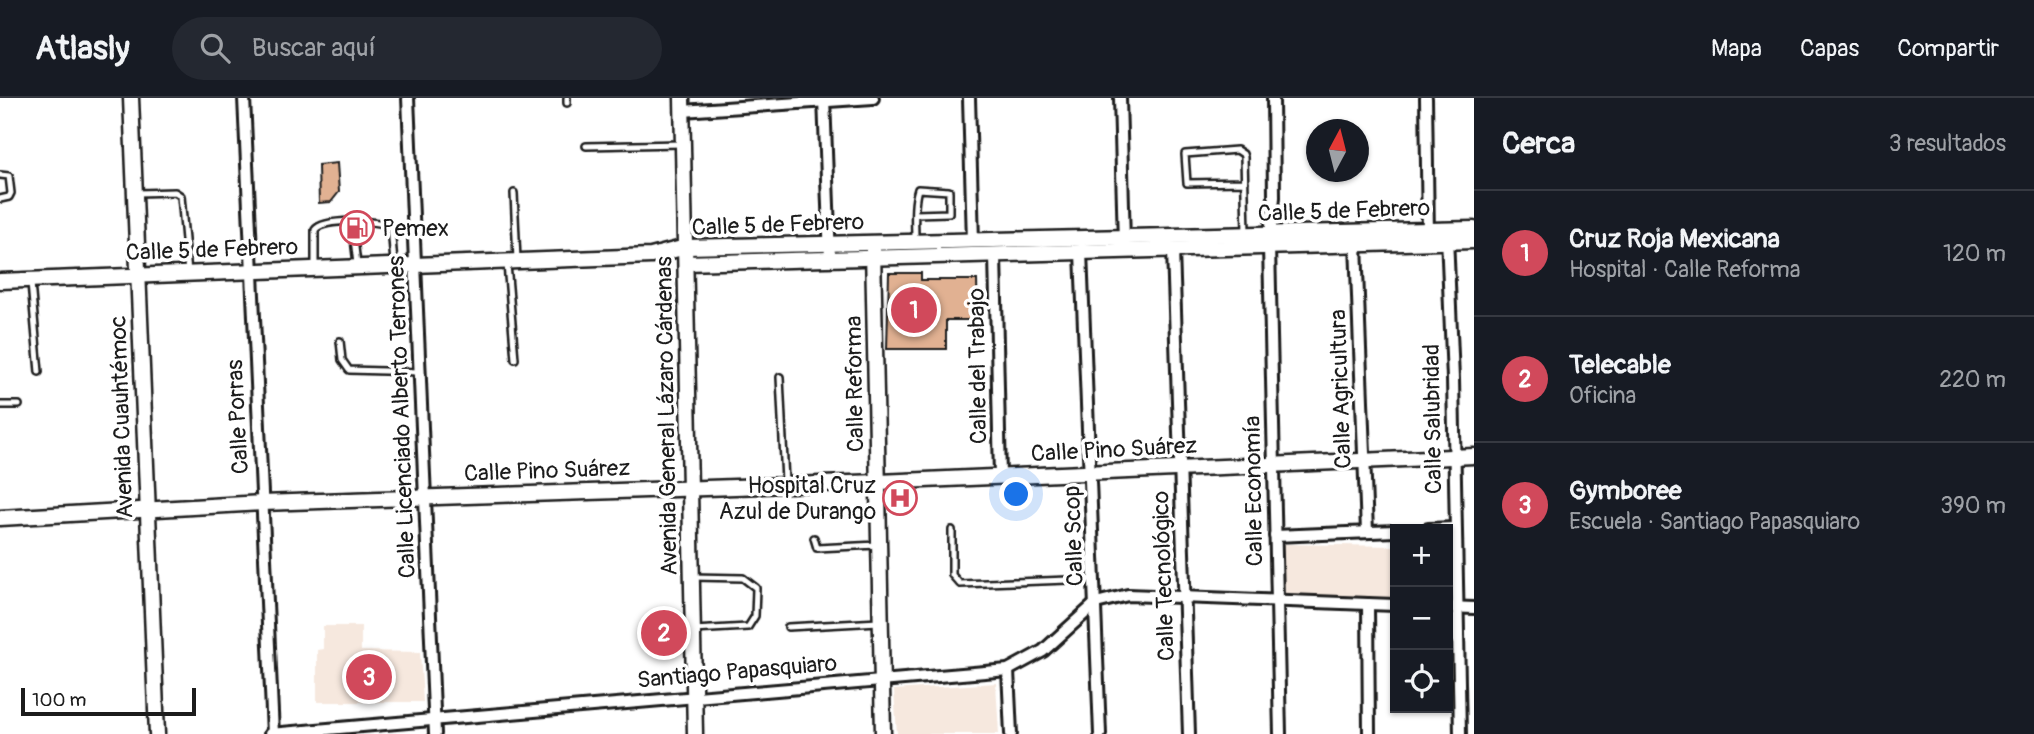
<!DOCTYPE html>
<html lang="es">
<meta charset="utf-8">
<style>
body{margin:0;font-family:Pangolin,sans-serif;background:#242831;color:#f1f3f6}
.controls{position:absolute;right:21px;bottom:21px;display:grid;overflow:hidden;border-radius:0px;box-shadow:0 2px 5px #0004}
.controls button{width:63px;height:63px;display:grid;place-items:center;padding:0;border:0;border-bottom:2px solid #363941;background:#171b24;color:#f1f3f6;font:35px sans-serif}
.compass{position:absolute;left:1306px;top:21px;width:63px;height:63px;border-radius:50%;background:#171b24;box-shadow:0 2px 5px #0004;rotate:7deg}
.scale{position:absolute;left:21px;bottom:18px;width:175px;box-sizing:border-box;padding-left:7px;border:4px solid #1c1c1c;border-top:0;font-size:19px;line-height:24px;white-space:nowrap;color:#1c1c1c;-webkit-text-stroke:5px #fff;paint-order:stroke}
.you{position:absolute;left:1017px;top:397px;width:24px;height:24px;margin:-18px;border:5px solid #fff;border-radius:50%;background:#1a73e8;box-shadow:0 0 0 10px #1a73e833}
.badge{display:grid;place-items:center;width:46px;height:46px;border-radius:50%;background:#d1495b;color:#fff;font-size:23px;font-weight:700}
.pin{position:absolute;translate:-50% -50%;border:4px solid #fff;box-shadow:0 2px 7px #0006}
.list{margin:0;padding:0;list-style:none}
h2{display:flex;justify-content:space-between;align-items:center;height:91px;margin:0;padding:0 28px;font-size:30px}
h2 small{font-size:23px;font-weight:400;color:#9ea1a6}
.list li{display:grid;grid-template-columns:46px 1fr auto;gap:21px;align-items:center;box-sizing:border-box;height:126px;padding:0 28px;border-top:2px solid #363941}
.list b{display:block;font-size:26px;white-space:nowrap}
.list p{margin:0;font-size:23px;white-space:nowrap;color:#9ea1a6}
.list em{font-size:23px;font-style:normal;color:#9ea1a6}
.icon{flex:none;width:38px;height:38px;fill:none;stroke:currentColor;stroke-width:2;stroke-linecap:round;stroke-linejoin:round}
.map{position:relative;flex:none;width:1474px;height:636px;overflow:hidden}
header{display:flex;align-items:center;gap:42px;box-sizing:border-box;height:98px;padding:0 35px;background:#171b24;border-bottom:2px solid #363941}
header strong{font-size:33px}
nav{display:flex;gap:38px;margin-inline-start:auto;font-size:24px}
.search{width:490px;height:63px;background:#242831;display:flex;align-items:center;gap:18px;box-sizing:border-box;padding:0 24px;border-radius:38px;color:#9ea1a6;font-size:26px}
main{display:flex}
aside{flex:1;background:#171b24}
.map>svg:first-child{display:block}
.built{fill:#f6e8de}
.building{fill:#e1b192;stroke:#1c1c1c;stroke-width:2}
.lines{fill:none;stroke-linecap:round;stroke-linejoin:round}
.lane-casing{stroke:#1c1c1c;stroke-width:10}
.street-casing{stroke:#1c1c1c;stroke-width:16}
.secondary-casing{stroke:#1c1c1c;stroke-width:19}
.lane{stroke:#fff;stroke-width:5}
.street{stroke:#fff;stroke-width:10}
.secondary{stroke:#fff;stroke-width:14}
.labels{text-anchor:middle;stroke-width:7;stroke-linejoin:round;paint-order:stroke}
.street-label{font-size:23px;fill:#1c1c1c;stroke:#fff}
.poi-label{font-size:23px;fill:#1c1c1c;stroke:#fff;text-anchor:start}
</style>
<header>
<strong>Atlasly</strong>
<div class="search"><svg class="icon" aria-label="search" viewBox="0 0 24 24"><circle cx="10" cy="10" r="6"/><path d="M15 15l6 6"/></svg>Buscar aquí</div>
<nav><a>Mapa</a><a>Capas</a><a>Compartir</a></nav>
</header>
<main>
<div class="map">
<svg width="1474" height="636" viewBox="0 0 1474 636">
<rect width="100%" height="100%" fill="#fff"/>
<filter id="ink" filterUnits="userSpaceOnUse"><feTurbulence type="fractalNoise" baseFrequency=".0143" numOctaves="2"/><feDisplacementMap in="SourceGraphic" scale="14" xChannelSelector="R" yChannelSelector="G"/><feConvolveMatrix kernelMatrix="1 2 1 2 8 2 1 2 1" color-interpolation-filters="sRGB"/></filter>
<g filter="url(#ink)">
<g class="built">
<path d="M1281,446L1395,448V504L1284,498Z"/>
<path d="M323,528H361V553L420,554L423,604H317V552L323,551Z"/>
<path d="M996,585L999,636H897L894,592Z"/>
</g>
<g class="building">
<path d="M337,65L339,94L331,104L319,105L318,67Z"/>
<path d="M889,175H921V182H977L978,222H946V251H887Z"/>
<path d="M678,527L679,541L651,542L650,528Z"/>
</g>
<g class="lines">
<g class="lane-casing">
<g id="lane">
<path d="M567,5V0"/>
<path d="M586,48L681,46"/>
<path d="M0,77L9,78L11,95L9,99L0,101"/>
<path d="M1245,84L1187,85L1185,56L1237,52L1243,56L1244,59L1246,134"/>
<path d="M138,95L175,94L181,98L188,175"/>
<path d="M514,95L517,162"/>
<path d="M352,124L357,166"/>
<path d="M915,141C915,125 913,107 918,91L949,93V115L915,116"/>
<path d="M507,166L515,261"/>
<path d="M315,170V132C323,120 378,122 391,128L394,165"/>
<path d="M31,185L39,274"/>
<path d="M340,243L342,262L349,272L420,274"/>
<path d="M780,279L785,384"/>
<path d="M0,307H19"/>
<path d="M952,432V477L960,486L1095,481"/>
<path d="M814,440L817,450L877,447"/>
<path d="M692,479L743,480L756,490L755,518L748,529L693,532"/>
<path d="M788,529L879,524"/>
</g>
</g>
<g class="street-casing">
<g id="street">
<path d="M244,0L273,636"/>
<path d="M408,0L435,636"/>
<path d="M824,0L830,161"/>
<path d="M969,0L973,144"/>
<path d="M1120,0L1124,144"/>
<path d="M1273,0L1274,99L1269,148L1280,636"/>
<path d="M1426,0L1428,137"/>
<path d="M682,13L873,0"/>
<path d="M1447,138L1453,281L1460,636"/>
<path d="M1356,146L1367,434"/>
<path d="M1173,152L1189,636"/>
<path d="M1081,154L1100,636"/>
<path d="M995,157L1000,379"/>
<path d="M1428,431L1455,430"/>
<path d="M1275,438L1395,433"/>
<path d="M1368,506L1369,636"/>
<path d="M1448,509L1474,510"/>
<path d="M1008,572L1011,636"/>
<path d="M270,636L1008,572L1043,553L1096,505L1128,497L1395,507"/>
</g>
</g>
<g class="secondary-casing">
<g id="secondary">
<path d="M131,0L157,636"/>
<path d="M682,0L695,636"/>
<path d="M873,151L883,636"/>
<path d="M686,165L1474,143"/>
<path d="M0,183L651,158L686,149L1474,131"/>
<path d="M0,420L262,405L879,384L1474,358"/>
</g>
</g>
<use href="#lane" class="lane"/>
<use href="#street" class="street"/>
<use href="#secondary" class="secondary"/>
</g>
</g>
<defs>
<g id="fuel-ring" transform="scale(1.75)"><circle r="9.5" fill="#fff" stroke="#d1495b" stroke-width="1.5"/><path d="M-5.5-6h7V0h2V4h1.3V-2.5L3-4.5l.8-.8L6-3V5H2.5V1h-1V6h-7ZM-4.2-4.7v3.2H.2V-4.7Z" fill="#d1495b"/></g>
<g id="hospital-ring" transform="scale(1.75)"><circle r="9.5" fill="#fff" stroke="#d1495b" stroke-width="1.5"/><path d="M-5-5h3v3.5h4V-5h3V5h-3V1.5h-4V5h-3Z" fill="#d1495b"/></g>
</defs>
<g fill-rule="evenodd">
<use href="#fuel-ring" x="357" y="130"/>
<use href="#hospital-ring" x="900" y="400"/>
</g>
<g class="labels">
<g class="street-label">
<text transform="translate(1344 112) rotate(-2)" y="8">Calle 5 de Febrero</text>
<text transform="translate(778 126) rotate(-2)" y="8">Calle 5 de Febrero</text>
<text transform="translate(212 151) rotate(-2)" y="8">Calle 5 de Febrero</text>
<text transform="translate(977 268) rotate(-91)" y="8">Calle del Trabajo</text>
<text transform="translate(854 286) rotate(-91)" y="8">Calle Reforma</text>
<text transform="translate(1340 291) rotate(-92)" y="8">Calle Agricultura</text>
<text transform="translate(666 318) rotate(-91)" y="8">Avenida General Lázaro Cárdenas</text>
<text transform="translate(121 319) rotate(-92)" y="8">Avenida Cuauhtémoc</text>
<text transform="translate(237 319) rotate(-93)" y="8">Calle Porras</text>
<text transform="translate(401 319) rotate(-92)" y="8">Calle Licenciado Alberto Terrones</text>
<text transform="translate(1432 321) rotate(-91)" y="8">Calle Salubridad</text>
<text transform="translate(1114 351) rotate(-3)" y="8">Calle Pino Suárez</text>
<text transform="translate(547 372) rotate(-2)" y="8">Calle Pino Suárez</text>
<text transform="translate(1253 393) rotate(-91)" y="8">Calle Economía</text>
<text transform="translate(1073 438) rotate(-92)" y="8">Calle Scop</text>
<text transform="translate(1163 478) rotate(-92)" y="8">Calle Tecnológico</text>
<text transform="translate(737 573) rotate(-5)" y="8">Santiago Papasquiaro</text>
</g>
<g class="poi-label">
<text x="382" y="138">Pemex</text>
<text x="876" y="395" text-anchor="end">Hospital Cruz<tspan x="876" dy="26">Azul de Durango</tspan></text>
</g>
</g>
</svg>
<div class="controls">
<button>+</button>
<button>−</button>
<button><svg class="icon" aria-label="locate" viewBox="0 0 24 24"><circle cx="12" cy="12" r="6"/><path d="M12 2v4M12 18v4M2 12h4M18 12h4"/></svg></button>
</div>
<svg class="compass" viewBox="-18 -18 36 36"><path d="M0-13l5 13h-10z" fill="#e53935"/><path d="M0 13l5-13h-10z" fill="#9ea1a6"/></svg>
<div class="scale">100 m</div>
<div class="you"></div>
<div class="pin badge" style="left:914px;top:212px">1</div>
<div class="pin badge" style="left:664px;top:535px">2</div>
<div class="pin badge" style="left:369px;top:579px">3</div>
</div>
<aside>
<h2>Cerca<small>3 resultados</small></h2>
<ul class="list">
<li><span class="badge">1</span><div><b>Cruz Roja Mexicana</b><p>Hospital · Calle Reforma</p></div><em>120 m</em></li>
<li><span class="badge">2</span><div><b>Telecable</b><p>Oficina</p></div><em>220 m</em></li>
<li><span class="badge">3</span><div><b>Gymboree</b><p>Escuela · Santiago Papasquiaro</p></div><em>390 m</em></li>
</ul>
</aside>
</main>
